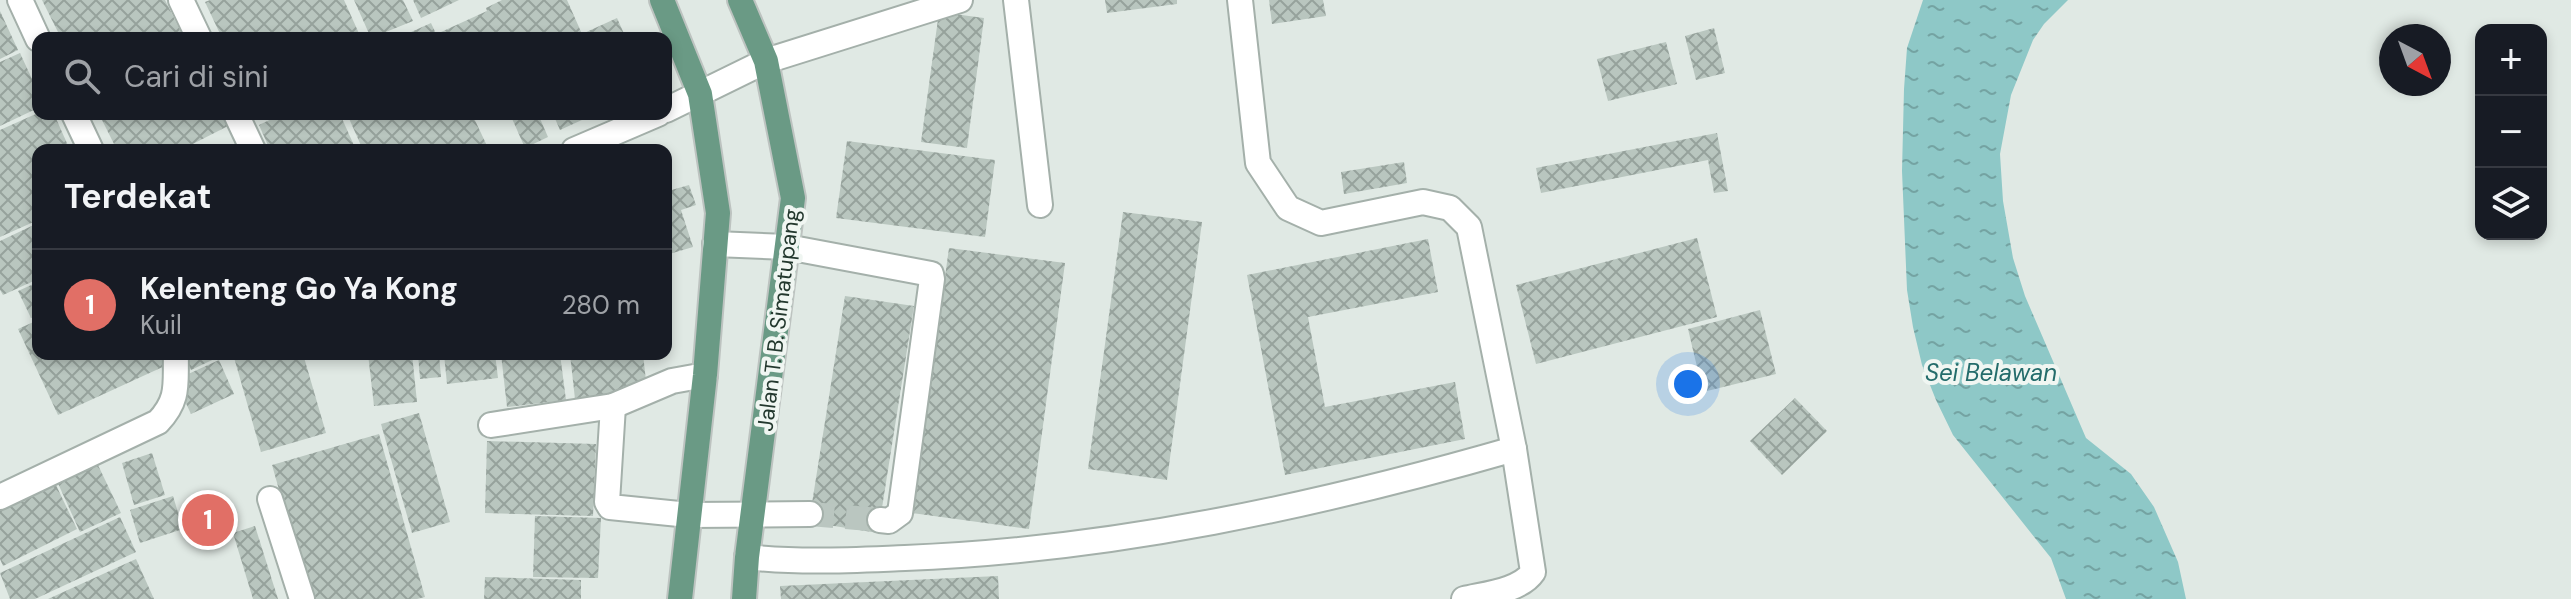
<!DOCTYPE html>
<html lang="id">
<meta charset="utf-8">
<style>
body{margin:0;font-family:"DM Sans",sans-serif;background:#20242c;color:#f1f3f6}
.controls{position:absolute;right:24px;top:24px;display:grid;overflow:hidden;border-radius:16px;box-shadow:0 4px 12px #0003}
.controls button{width:72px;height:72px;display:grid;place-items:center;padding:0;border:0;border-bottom:2px solid #363941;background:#171b24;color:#f1f3f6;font:40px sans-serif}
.compass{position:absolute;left:2379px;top:24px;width:72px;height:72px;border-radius:50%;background:#171b24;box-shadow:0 4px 12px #0003;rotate:139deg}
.you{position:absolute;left:1688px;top:384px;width:28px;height:28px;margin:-20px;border:6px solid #fff;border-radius:50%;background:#1a73e8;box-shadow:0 0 0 12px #1a73e833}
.badge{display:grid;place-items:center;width:52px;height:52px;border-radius:50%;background:#e16f66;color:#fff;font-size:26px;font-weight:700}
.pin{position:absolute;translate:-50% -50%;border:4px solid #fff;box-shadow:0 2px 8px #0006}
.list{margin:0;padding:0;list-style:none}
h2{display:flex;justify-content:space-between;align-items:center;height:104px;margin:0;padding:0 32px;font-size:34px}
h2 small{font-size:26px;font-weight:400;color:#9ea1a6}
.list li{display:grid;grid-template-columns:52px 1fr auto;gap:24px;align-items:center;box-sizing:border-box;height:112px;padding:0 32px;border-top:2px solid #363941}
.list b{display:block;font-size:30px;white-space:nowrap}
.list p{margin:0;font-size:26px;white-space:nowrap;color:#9ea1a6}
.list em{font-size:26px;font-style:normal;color:#9ea1a6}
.icon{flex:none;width:44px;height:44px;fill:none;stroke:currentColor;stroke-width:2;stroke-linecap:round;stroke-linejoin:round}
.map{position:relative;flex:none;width:2571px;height:599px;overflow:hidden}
.search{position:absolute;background:#171b24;box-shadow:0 4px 12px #0003;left:32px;top:32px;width:640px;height:88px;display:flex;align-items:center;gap:20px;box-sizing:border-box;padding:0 28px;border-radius:16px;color:#9ea1a6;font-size:30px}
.panel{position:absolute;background:#171b24;box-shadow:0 4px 12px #0003;left:32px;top:144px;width:640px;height:216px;border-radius:16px}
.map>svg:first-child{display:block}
.water{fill:url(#water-ripples)}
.building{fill:url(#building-cross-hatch)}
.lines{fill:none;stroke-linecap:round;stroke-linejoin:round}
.minor-tunnel{stroke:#bac6c0;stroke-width:24;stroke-dasharray:24 12;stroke-linecap:butt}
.minor-casing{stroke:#a4b0aa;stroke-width:28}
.major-casing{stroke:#bdc3c0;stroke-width:28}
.minor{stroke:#fff;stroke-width:24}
.major{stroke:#6a9a85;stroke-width:24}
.labels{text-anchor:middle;stroke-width:8;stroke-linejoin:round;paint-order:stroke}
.street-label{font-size:22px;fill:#23382e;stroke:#f0f6f2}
.water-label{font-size:24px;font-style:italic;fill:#246c6b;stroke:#f0f6f2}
</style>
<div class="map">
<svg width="2571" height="599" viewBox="0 0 2571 599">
<defs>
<pattern id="water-ripples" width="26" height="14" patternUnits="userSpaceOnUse" patternTransform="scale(2)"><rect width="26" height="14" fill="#8ec8c7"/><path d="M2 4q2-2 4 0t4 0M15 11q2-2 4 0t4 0" fill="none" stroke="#74a3a2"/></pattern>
<pattern id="building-cross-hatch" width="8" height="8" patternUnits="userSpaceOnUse" patternTransform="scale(2)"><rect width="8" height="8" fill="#b9c6bf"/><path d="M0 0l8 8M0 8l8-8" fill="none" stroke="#96a29c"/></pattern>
</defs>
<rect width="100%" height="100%" fill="#e0e9e4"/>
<path class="water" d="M1923,0H2068L2044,24L2033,40L2011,95L2000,154L2003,201L2013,258L2025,296L2086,438L2131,474L2154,507L2178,562L2186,599H2066L2051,558L1953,435L1936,400L1922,365L1913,327L1907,290L1902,171L1904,89L1907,48Z"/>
<g class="building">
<path d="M42,0H165L184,38H61Z"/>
<path d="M210,0H344L361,38H222L205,2Z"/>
<path d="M354,0H403L413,21L371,38Z"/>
<path d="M413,0H459L421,18Z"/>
<path d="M502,0H567L582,34L617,18L626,38H443L441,32L487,11L486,8Z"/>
<path d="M1105,0H1177V4L1107,13Z"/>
<path d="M1269,0H1323L1326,16L1272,24Z"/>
<path d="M0,11L18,50L0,59Z"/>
<path d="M939,12L984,18L967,148L921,142Z"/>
<path d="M431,23L438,38H398Z"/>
<path d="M1714,28L1725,73L1696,80L1685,36Z"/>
<path d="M1666,42L1677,84L1608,101L1597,59Z"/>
<path d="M20,53L38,92V108L0,126V62Z"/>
<path d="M38,113L54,114L70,150H38V220L0,237V130Z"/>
<path d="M99,114H222L228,126L181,150H117Z"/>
<path d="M282,114H340L356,150H270L259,125Z"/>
<path d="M347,114H472L489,150H363Z"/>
<path d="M510,114H538L548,137L525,148Z"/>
<path d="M553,114H595L560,130Z"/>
<path d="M1717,133L1728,191L1714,193L1708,160L1541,193L1536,168Z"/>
<path d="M847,141L995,160L985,237L836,218Z"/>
<path d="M1404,162L1407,183L1344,194L1341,172Z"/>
<path d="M689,185L696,205L681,210L693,247L666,255V186L668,191Z"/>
<path d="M1123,212L1202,222L1167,480L1088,469Z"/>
<path d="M38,223V279L3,295L0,290V241Z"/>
<path d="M1697,238L1717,317L1536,364L1516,285Z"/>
<path d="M1428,239L1438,292L1308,317L1325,407L1455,382L1465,439L1285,475L1247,275Z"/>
<path d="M949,248L1065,263L1029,529L912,513Z"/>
<path d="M38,282V315L31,318L18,291Z"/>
<path d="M845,296L914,306L878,533L809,522Z"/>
<path d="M1760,310L1776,374L1703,392L1688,329Z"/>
<path d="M38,320V354H162L167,365L58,415L18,329Z"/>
<path d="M184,354H225L191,370Z"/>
<path d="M233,354H303L326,433L261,452Z"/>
<path d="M368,354H412L417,402L374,406Z"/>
<path d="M418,354H439L441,377L420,379Z"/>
<path d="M444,354H495L498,378L447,384Z"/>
<path d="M501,354H560L566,400L507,407Z"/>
<path d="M570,354H643L647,390L575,399Z"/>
<path d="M219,360L234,394L191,414L175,380Z"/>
<path d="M1795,398L1827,431L1782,475L1750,441Z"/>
<path d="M419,413L450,522L412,533L381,424Z"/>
<path d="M379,434L425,597L417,599H310L272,465Z"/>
<path d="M487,441L596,444L593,516L485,513Z"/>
<path d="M152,453L165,495L134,505L122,463Z"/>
<path d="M96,461L121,513L80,532L56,479Z"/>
<path d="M54,481L77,529L3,566L0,559V507Z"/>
<path d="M173,496L183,529L140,543L130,510Z"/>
<path d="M535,516L601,518L598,578L533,577Z"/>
<path d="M120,517L136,552L35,599H10L0,573Z"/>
<path d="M255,526L278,599H253L233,533Z"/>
<path d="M136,559L154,599H48Z"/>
<path d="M998,576L999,599H781L780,586Z"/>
<path d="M485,577L581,580V599H484Z"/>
</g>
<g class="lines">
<path class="minor-tunnel" d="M810,514L880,520"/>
<g class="minor-casing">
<g id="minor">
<path d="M20,0L38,39"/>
<path d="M181,0L199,38"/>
<path d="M1016,0L1040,205"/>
<path d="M1240,0L1258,163L1288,208L1321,223L1423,202L1450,208L1469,227L1514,449"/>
<path d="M666,110L766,61L960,0"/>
<path d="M74,114L91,150"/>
<path d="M236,114L253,150"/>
<path d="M574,150L658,114"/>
<path d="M715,244L787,247L931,274L932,279L900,513L889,521L880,520"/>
<path d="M613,406L607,502L610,507L689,515L810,514"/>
<path d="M491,425L613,406L672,381L705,375"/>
<path d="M0,497L158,422C180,399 175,383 176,354"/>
<path d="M270,499L302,599"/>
<path d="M747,557C800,563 852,560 905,558C1112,550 1316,506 1514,449L1533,572C1520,591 1485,594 1464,599"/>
</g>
</g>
<g class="major-casing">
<g id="major">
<path d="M662,0L700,94L718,213L705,375L680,599"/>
<path d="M740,0L766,61L793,198L747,557L744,599"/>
</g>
</g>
<use href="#minor" class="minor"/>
<use href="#major" class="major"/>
</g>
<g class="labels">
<g class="street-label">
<text transform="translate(778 320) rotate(-83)" y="8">Jalan T. B. Simatupang</text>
</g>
<g class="water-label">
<text x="1991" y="381">Sei Belawan</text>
</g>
</g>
</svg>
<div class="controls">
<button>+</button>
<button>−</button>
<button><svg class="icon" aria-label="layers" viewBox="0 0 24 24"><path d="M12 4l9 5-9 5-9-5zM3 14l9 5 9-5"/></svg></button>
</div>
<svg class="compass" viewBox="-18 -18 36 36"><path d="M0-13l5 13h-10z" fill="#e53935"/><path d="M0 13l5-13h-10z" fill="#9ea1a6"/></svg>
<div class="you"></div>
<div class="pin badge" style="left:208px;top:520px">1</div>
<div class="search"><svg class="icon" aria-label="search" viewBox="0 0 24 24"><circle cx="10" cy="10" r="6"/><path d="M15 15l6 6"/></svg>Cari di sini</div>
<section class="panel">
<h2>Terdekat<small></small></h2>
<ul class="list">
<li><span class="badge">1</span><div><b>Kelenteng Go Ya Kong</b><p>Kuil</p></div><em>280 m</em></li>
</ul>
</section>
</div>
